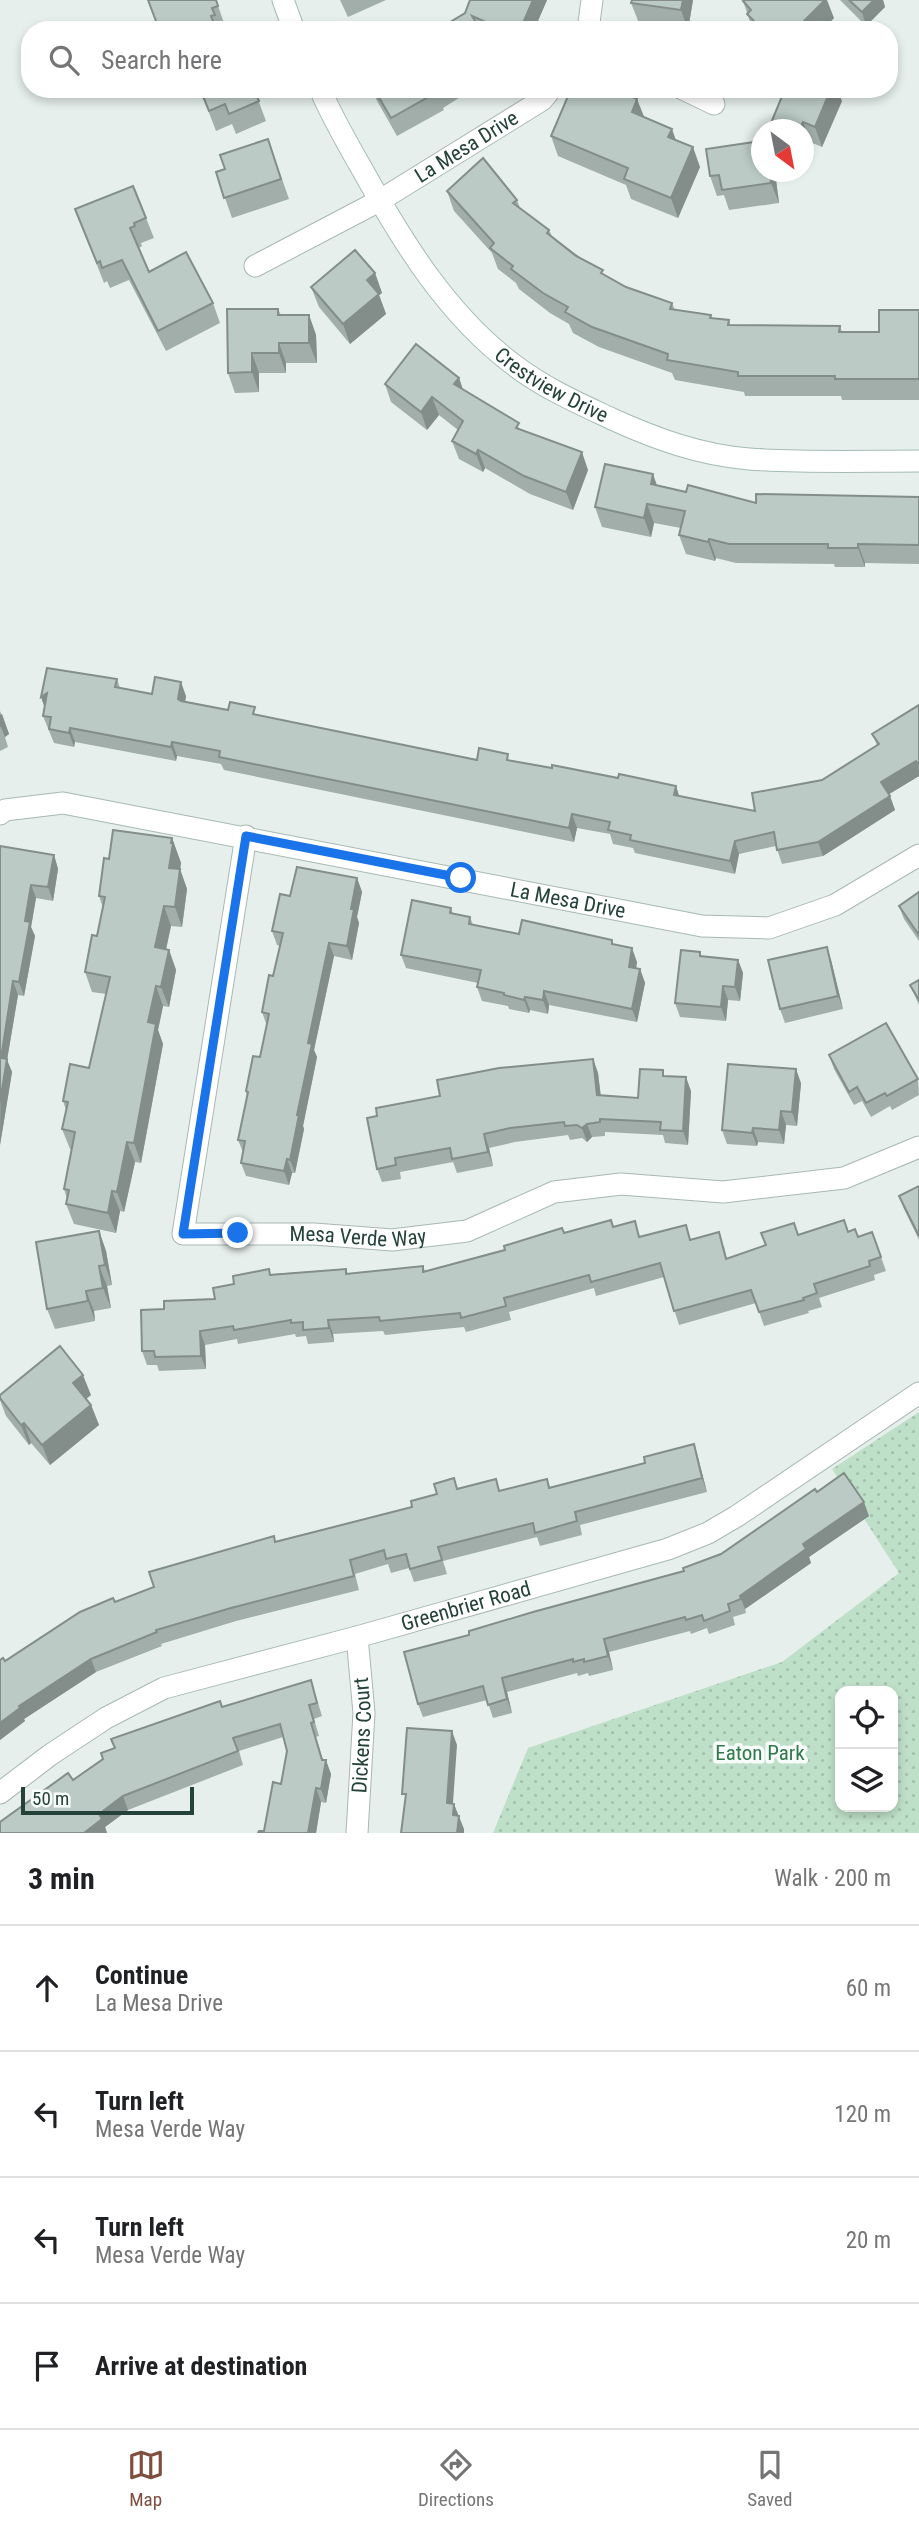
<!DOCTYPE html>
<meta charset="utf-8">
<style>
body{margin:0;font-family:"Roboto Condensed",sans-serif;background:#f2f2f2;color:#202124}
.controls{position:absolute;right:21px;bottom:21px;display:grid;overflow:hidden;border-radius:14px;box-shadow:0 4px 10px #0003}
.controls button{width:63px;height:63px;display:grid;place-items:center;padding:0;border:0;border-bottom:2px solid #e0e0e0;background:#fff;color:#202124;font:35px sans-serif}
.compass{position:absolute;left:751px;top:119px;width:63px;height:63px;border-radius:50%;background:#fff;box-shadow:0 4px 10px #0003;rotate:148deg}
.scale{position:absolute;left:21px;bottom:18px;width:173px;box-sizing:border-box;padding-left:7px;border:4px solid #24423a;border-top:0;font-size:19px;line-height:24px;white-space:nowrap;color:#24423a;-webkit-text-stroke:5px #f7fbf9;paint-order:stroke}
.stop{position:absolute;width:21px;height:21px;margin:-16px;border:5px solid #1a73e8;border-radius:50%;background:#fff}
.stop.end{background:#1a73e8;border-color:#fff;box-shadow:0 2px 7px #0008}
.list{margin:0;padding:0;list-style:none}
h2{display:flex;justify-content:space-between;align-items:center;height:91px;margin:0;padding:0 28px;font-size:30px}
h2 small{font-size:23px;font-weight:400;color:#757577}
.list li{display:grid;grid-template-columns:46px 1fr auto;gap:21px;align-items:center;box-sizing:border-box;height:126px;padding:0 28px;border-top:2px solid #e0e0e0}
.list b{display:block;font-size:26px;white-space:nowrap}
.list p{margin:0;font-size:23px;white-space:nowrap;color:#757577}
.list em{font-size:23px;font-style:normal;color:#757577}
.icon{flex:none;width:38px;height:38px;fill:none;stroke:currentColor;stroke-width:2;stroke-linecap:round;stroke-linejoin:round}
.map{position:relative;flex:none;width:919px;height:1833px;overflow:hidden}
.search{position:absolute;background:#fff;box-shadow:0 4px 10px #0003;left:21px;right:21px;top:21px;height:77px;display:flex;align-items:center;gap:18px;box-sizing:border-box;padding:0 24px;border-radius:28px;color:#757577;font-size:26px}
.sheet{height:595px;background:#fff}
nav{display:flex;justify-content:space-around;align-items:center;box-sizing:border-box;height:98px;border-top:2px solid #e0e0e0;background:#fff;font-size:19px;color:#757577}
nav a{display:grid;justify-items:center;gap:4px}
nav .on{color:#7f4e3f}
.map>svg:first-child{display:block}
.green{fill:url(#green-dots);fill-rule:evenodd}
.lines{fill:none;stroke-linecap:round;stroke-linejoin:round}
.minor-casing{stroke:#a8b8b2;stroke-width:23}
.secondary-casing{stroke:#a4bbb3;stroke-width:23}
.minor{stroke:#fff;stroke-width:21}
.secondary{stroke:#fff;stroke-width:21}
.wall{fill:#a1aea9}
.shaded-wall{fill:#838d89}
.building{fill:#bbcac4;stroke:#838d89;stroke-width:2}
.route{stroke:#1a73e8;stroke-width:9}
.labels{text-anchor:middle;stroke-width:7;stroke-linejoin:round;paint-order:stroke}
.street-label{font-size:21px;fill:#24423a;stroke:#f7fbf9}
.park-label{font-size:21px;fill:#2d7a4b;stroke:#f7fbf9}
</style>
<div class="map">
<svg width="919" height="1833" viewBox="0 0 919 1833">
<defs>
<pattern id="green-dots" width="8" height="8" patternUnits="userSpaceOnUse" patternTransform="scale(1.75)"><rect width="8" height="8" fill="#bfe0c8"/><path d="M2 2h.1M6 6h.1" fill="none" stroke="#a4c1ad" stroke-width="1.8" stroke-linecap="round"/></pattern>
</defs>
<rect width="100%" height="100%" fill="#e6efeb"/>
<path class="green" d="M919,1412V1833H493L528,1748L782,1662L899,1573L832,1469ZM840,1691H893V1807H840Z"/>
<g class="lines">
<g class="minor-casing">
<g id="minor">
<path d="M588,30L592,0"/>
<path d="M683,89L714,104"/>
<path id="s1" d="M255,266L379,201L542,100L551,89"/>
<path id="s2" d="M0,814L5,810L63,803L702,926L769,928L835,905L919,855"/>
<path id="s3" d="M246,836L183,1234H314L392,1240L467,1231L554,1192L621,1184L723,1192L844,1178L919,1147"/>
<path id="s4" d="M0,1793L50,1755L106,1718L164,1688L357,1637L668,1549L708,1533L737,1516L919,1393"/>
<path id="s5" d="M357,1833L364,1713L357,1637"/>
</g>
</g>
<g class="secondary-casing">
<g id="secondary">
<path d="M283,0L294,30"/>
<path id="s6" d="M320,89C332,117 347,143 362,169C402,241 447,315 514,365C544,388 578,403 612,419C656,439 700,455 749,459C805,463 863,461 919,461"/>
</g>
</g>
<use href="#minor" class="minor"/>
<use href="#secondary" class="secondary"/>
</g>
<g class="wall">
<path d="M148,0H216L225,26L220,28V30H159Z"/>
<path d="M340,0H386L348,17Z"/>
<path d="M470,0H547L534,30H437L465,13Z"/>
<path d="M632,0H693L688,30L639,23L631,3Z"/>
<path d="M840,0H883L885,7L866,26Z"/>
<path d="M743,1L834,18L823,30H753Z"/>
<path d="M200,89H254L266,121L236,134L232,124L216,131Z"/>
<path d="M372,89H473L443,108L444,110L397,136L376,99Z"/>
<path d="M842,101L822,147L810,142L805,154L803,153V130H773L771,123Z"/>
<path d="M644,118L676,140L700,167L678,218L631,199L626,185L558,156L551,136Z"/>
<path d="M268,139L289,199L232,218L216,172L225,169Z"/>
<path d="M706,149L775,172L779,203L729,210L724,195L717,196L710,176Z"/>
<path d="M447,191L517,200L520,208L549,230L552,236L604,275L626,287L672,303L675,310L711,315L712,318L729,320L730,325L840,326L842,332H879L919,310V400H842L841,396H745L744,392L675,380L672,373L599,347L573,333L569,324L550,313L519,289L516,283L498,269L492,253L454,211Z"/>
<path d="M75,209L146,218L154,238L141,243L142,246L139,248L149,272L213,303L220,323L166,351L129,280L110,288L107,281L104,283Z"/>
<path d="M375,273L382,293L379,295L386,314L350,344L319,307L311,287Z"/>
<path d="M278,309L281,315H309L316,335L317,363H286V373H259V392L235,393L228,373Z"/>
<path d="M459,378L463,390L522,430L588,470L573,510L530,494L485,468L483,472L459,459L452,441L458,430L439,415L427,430L391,402L385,384Z"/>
<path d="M657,485L686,492L756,503L919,497V564L865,563V567H835L834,564L736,563L716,558L715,561L686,554L679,535L681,528L654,523L651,537L602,527L595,507Z"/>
<path d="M117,679L120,688L152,694L186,696L185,702L258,715L477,760H511L552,768L676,786L679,796L755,811L822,780L877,745L872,734L919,705V776L889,794L895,810L823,856L782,864L776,846L739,854L735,874L635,853L633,848L613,844L610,834L577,828L574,842L224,770L221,764L177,756L176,761L75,742L74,747L54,743L43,716L45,708L41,697Z"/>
<path d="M0,711L9,734L5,737L8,747L0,751Z"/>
<path d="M172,838L181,863L180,869L187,889L182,927L171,926L166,950H169L176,970L169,1007L163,1006L158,1030L163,1044L141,1163L135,1162L124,1212L120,1211L116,1233L74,1224L66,1204L67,1199L64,1189L72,1150L70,1149L62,1129L66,1110L63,1101L89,1068L106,994L92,992L85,972L97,936L103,908L99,896L109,859Z"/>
<path d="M0,846L54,855L58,869L53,901L36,898L31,927L35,936L24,996L18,995L7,1060L12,1072L0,1145Z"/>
<path d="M357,878L362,892L357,917L359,923L352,960L334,956L314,1050L317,1057L303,1126L304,1129L295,1173H292L289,1185L246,1176L241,1163L243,1152L238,1140L247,1096L246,1091L260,1057L267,1026L262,1012L273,976L280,946L277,945L272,931L290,896Z"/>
<path d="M919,892V941L904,919L899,906Z"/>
<path d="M451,908L453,914L470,917L473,925L519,934L614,944L637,962L636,969H640L645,983L637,1022L549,1005L548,1014L530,1010L529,1013L509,1009L508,1006L482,1001L477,987L478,983L406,968L401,955Z"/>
<path d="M701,956L738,960L743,973L740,1001L728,1000L726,1021L680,1017L675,1003Z"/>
<path d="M831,960L843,1009L785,1023L780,1009Z"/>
<path d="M919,980V1005L910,985Z"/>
<path d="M829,1055L918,1079L919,1095L892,1110L890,1106L871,1117L862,1101L854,1105L834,1069Z"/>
<path d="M593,1059L598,1073L601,1096L638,1098L665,1076L691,1091L688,1145L665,1143L663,1135L605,1132V1136L592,1137L587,1142L582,1138L570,1140L568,1135L515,1142L489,1148L493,1166L457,1173L453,1162L400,1172L401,1179L382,1182L377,1169V1116L440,1096Z"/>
<path d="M801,1083L797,1126L786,1125L784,1144L758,1142L757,1146L727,1144L722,1130Z"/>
<path d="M919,1186V1240L904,1209L899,1196Z"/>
<path d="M614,1227L640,1237L691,1239L724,1246L727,1259L798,1235L848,1231L858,1237L872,1232L886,1271L874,1275L875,1280L819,1298L822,1307L808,1311L809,1313L764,1326L756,1303L679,1325L664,1277L596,1296L594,1288L509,1312L511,1320L466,1332L464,1327L385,1335L383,1331L333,1334L334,1342L308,1344L306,1336L296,1337L295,1334L238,1344L237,1339L205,1345L206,1369L159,1371L157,1365H147L142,1351L164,1309L215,1299L234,1284L271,1274L346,1269L348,1274L423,1266L425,1271L564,1233Z"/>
<path d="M99,1231L106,1251L112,1285L107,1286L111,1308L94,1311L95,1321L55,1329L47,1309Z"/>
<path d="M0,1395H91L86,1399L91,1405L99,1425L50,1465L31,1443L29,1445L6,1416L0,1400Z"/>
<path d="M694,1444L698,1458L707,1492L580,1525L582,1535L540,1546L537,1537L443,1561L447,1574L414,1582L409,1568L391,1573L388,1564L355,1574L359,1590L236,1621L161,1644L162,1646L96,1672L24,1719L25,1721L0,1740L5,1661L115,1602L276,1541L412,1507L458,1489L500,1491L547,1479L550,1487L645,1463Z"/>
<path d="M817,1492L869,1516L809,1557L811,1563L745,1609L746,1613L733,1617L735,1625L709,1634L707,1628L691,1634L690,1631L609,1652L613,1670L589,1676L588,1673L578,1676L577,1673L507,1692L512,1713L493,1718L487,1700L423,1717L418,1704L469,1635L684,1571L721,1554Z"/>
<path d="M311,1680L322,1716L314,1719L319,1736L316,1737L323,1760L331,1774L326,1803L321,1802L316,1833H258L264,1831L281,1784L287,1751L283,1737L239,1751L243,1765L128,1810L105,1827L107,1833L73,1780L222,1707Z"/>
</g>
<g class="shaded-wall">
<path d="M533,0H547L534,30H520Z"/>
<path d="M683,0H693L688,30L681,10Z"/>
<path d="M825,0H827L834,18L823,30H795Z"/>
<path d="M874,0H883L885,7L866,26L862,12Z"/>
<path d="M831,89H837L842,101L822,147L815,127Z"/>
<path d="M637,99L645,119L632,112Z"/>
<path d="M803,122L810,142L805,154L803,151V130H799Z"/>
<path d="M672,129L679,149L668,137Z"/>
<path d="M693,147L700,167L678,218L671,198Z"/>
<path d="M770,172H775L779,203L771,183Z"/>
<path d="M375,273L382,293L379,295L386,314L350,344L343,324L367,280Z"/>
<path d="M309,315L316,335L317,363L309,343Z"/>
<path d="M279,343L286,363V373L279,353Z"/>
<path d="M252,353L259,373V392L252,372Z"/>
<path d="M459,378L465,396L454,384Z"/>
<path d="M432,397L439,415L427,430L421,412Z"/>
<path d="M478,450L485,468L483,472L476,454Z"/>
<path d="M582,452L588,470L573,510L566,492Z"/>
<path d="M653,474L660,494L651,484Z"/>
<path d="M647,504L654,523L651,537L644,518Z"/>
<path d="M709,539L716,558L715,561L708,542Z"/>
<path d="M858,544L865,563V567L858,548Z"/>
<path d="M181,682L186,696L183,713L178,699Z"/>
<path d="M47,693L46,711L41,697Z"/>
<path d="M2,714L9,734L5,737L1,727H0V715Z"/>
<path d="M70,728L75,742L74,747L69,733Z"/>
<path d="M172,742L177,756L176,761L171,747Z"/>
<path d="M916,761L919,770V776L886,796L881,782Z"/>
<path d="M676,786L680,799L674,795Z"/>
<path d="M890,796L895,810L823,856L818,842Z"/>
<path d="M572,814L577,828L574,842L569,828Z"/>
<path d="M172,838L181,863L177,888L169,868Z"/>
<path d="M735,841L739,854L735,874L730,861Z"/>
<path d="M54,855L58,869L53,901L48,887Z"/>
<path d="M180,869L187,889L182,927L175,907Z"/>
<path d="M357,878L362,892L357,917L359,923L352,960L347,946L351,909Z"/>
<path d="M31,885L36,898L31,927L35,936L24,996L19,982L25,921Z"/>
<path d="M164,906L171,926L162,967L155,947Z"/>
<path d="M329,943L334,956L314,1050L317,1057L303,1126L304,1129L295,1173L290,1160L308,1043Z"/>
<path d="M827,947L831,960L843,1009L838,996Z"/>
<path d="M632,948L637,962L634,981L629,967Z"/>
<path d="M169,950L176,970L169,1007L161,987Z"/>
<path d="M738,960L743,973L740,1001L735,987Z"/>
<path d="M640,969L645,983L637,1022L632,1009Z"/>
<path d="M13,981L18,995L7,1060L12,1072L0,1145L1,1058Z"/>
<path d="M156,986L163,1006L158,1030L163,1044L141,1163L134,1143L148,1022Z"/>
<path d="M723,986L728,1000L726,1021L721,1007Z"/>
<path d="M544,991L549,1005L548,1014L543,1000Z"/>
<path d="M525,997L530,1010L529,1013L524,1000Z"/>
<path d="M593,1059L598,1073L602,1109L597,1095Z"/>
<path d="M796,1069L801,1083L797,1126L792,1112Z"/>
<path d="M686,1077L691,1091L688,1145L683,1131Z"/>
<path d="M781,1111L786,1125L784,1144L779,1130Z"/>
<path d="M587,1124L592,1137L587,1142L582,1128Z"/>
<path d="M753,1128L758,1142L757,1146L752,1133Z"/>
<path d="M484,1134L489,1148L493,1166L488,1152Z"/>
<path d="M127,1142L135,1162L124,1212L117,1192Z"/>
<path d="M287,1159L292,1173L289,1185L284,1171Z"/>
<path d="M112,1191L120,1211L116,1233L108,1213Z"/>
<path d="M99,1231L106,1251L112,1285L105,1265Z"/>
<path d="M99,1266L107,1286L111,1308L103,1288Z"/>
<path d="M86,1291L94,1311L95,1321L88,1301Z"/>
<path d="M328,1320L333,1334L334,1342L329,1328Z"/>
<path d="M200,1331L205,1345L206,1369L201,1356Z"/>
<path d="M83,1375L91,1395L81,1403L73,1383Z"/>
<path d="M91,1405L99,1425L50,1465L42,1445Z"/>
<path d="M24,1423L31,1443L29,1445L21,1425Z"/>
<path d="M694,1444L698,1458L707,1492L702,1478Z"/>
<path d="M864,1502L869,1516L809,1557L811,1563L745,1609L740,1596L803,1544Z"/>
<path d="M604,1639L609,1652L613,1670L608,1656Z"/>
<path d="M91,1659L96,1672L24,1719L25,1721L0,1740V1723L19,1706Z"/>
<path d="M502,1678L507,1692L512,1713L507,1699Z"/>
<path d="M311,1723L325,1767L326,1760L331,1774L326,1803L321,1789Z"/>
<path d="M452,1731L457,1745L452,1817L447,1803Z"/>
<path d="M316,1788L321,1802L316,1833H308Z"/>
<path d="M123,1796L128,1810L105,1827L107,1833H84L99,1814Z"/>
<path d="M454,1804L464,1829V1833H457L453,1815Z"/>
</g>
<g class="building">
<path d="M148,0H216L218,6L212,8L215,15L211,16L216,30H166L165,27L159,29Z"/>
<path d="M470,0H533L520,30H504L472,16L480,30H437L465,13Z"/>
<path d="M632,0H683L681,10L631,3Z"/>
<path d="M745,0H825L795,30H763L747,14L751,10L743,1Z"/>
<path d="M849,0H874L862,12Z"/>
<path d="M200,89H254L259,101L229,114L225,104L209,111Z"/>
<path d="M374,89H436L437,92L391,118Z"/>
<path d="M571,89H593L610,96L613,89H614L637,99L632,112L672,129L668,137L693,147L671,198L624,179L628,168L551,136Z"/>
<path d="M785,89H831L815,127L803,122L799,130H787L771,123Z"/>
<path d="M268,139L281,179L224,198L216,172L225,169L220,155Z"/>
<path d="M761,141V172H770L771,183L722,190L719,175L710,176L706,149Z"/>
<path d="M483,158L517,200L513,203L549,230L547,233L576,256L603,270L601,273L626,287L672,303L670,309L711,315L710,318L729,320L728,325L840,326L839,332H879V310H919V379H835V376H738V372L667,360L668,354L592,327L565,312L568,307L543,293L511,269L513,266L490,248L494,243L447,191Z"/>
<path d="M133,186L146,218L134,223L135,226L130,228L149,272L186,252L213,303L158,331L122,260L102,268L100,261L97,263L75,209Z"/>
<path d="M355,250L375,273L367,280L379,294L343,324L311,287Z"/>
<path d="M227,309H278V315H309V343H279V353H252V372L228,373Z"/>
<path d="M416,344L459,378L454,384L519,423L516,428L582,452L566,492L524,476L478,450L476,454L452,441L463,421L432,397L421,412L385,384Z"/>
<path d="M605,464L653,474L651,484L686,492L688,485L756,503V494L919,497V545L858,544V548H828V544H729L709,539L708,542L679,535L685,511L647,504L644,518L595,507Z"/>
<path d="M47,668L117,679L115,687L152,694L155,677L181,682L178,699L181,701L228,710L230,702L255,707L253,714L477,760L479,748L508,754L507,760L552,768V765L618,778L619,774L676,786L674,795L755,811L752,793L822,780L879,744L872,734L919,705V766L916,761L881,782L890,796L818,842L777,850L774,832L735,841L730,861L630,840L631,835L608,830L610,822L572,814L569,828L219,757L220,751L172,742L171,747L70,728L69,733L49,729L51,717L43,716L47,693L41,697Z"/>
<path d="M113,830L172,838L171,843H173L169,868L180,869L175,907L164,906L155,947L169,950L161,987L156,986L148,1022L156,1024L134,1143L127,1142L117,1192L112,1191L108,1213L66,1204L69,1190L64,1189L75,1132L62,1129L68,1102L63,1101L70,1064L89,1068L110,977L85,972L92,935L97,936L105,897L99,896L104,858L109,859Z"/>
<path d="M0,846L54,855L48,887L31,885L25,921L30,922L19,982L13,981L1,1058L7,1059L0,1102Z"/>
<path d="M297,867L357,878L351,909H354L347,946L329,943L308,1043L312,1044L297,1115H299L290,1160L287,1159L284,1171L241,1163L245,1141L238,1140L248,1092L246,1091L253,1056L260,1057L269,1014L262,1012L269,975L273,976L283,933L272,931L280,894L290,896Z"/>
<path d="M919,892V935L899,906Z"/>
<path d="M412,900L451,908L450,913L470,917L469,924L519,934L522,920L612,940V944L632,948L629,967L640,969L632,1009L544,991L543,1000L525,997L524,1000L504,995V993L477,987L481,970L401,955Z"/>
<path d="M827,947L838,996L780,1009L768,960Z"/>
<path d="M681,950L700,952V956L738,960L735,987L723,986L721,1007L675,1003Z"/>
<path d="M919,980V1000L910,985Z"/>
<path d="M886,1023L918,1079L887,1096L885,1093L866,1103L857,1087L849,1092L829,1055Z"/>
<path d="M593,1059L597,1095L638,1098L640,1069L663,1070V1076L686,1077L683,1131L660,1130L661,1122L600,1119V1122L587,1124L582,1128L577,1125L565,1126L564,1122L510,1128L484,1134L488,1152L452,1159L450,1148L395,1158L396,1165L377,1169L367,1118L377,1116L376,1108L440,1096L437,1080L499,1068Z"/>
<path d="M728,1064L796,1069L792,1112L781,1111L779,1130L753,1128L752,1133L722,1130Z"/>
<path d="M919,1186V1236L899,1196Z"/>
<path d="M611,1220L613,1227L635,1221L639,1237L686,1225L690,1240L719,1232L726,1259L766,1245L761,1233L794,1223L798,1235L844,1220L848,1232L855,1229L858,1237L872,1232L881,1257L869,1261L870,1266L814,1284L817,1293L803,1298L804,1300L759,1312L751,1290L674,1311L660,1263L591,1282L589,1275L504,1298L506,1306L461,1318L460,1313L380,1321L379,1317L328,1320L329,1328L303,1330V1322L291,1323V1320L234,1330L233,1326L200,1331L201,1356L155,1357L154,1351H142L141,1310L164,1309V1301L215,1299L213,1288L234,1284L233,1276L269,1269L270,1275L346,1269V1274L423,1266V1272L505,1250L504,1246L562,1228L564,1233Z"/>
<path d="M99,1231L105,1265L99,1266L103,1288L86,1291L88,1301L47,1309L36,1242Z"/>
<path d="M60,1346L83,1375L73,1383L91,1405L42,1445L24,1423L21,1425L0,1398V1395Z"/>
<path d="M694,1444L702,1478L575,1512L577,1521L535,1533L533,1523L438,1547L442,1560L410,1569L406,1554L386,1559L384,1550L350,1560L354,1576L231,1608L156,1630L157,1632L91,1659L19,1706L20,1708L0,1723V1660L3,1658L5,1661L80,1612L113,1598L115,1602L154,1587L149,1572L274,1536L275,1542L412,1507L411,1501L437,1494L434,1484L454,1478L457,1489L496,1479L499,1491L547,1479L549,1488L645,1463L644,1457Z"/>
<path d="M844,1473L864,1502L803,1544L806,1549L740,1596L741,1599L728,1604L730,1611L704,1621L702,1615L686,1620L685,1617L604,1639L608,1656L584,1662V1659L573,1662V1659L502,1678L507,1699L488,1705L483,1686L418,1704L404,1652L469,1635V1631L533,1612L684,1571L683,1568L721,1554L815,1489L817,1492Z"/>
<path d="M311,1680L317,1703L309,1705L314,1722L311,1723L322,1760H326L321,1789L316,1788L308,1833H258L259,1831H264L273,1782L281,1784L287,1751L280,1724L233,1738L238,1751L123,1796L99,1814L102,1819L84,1833H0V1822L68,1773L73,1780L103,1759L101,1753L115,1748L111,1739L220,1701L222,1707Z"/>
<path d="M407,1728L452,1731L447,1803L454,1804L453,1815L459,1816L457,1833H401L406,1794H402Z"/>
</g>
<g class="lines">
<path class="route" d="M238,1233L183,1234L246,836L461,878"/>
</g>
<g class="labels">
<g class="street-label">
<text dy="7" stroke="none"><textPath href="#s1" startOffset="243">La Mesa Drive</textPath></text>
<text dy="7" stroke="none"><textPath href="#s6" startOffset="383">Crestview Drive</textPath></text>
<text dy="7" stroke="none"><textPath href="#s2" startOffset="579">La Mesa Drive</textPath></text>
<text dy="7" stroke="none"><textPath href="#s3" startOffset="578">Mesa Verde Way</textPath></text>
<text dy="7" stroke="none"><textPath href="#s4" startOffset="508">Greenbrier Road</textPath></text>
<text dy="7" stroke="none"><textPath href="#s5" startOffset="98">Dickens Court</textPath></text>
</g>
<g class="park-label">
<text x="760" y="1760">Eaton Park</text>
</g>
</g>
</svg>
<div class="controls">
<button><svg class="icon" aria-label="locate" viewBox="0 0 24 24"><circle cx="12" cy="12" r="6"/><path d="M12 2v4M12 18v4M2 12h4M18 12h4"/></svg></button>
<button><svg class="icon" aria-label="layers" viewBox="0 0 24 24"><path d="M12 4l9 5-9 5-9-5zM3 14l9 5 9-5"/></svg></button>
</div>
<svg class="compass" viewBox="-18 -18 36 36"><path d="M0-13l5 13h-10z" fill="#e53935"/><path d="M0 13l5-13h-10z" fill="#757577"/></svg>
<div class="scale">50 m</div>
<div class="stop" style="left:461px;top:878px"></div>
<div class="stop end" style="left:238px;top:1233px"></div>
<div class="search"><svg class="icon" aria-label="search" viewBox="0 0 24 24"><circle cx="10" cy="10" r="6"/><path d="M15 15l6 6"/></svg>Search here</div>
</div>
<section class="sheet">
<h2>3 min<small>Walk · 200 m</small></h2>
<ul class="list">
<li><svg class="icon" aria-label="ahead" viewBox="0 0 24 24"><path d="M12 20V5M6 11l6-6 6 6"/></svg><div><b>Continue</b><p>La Mesa Drive</p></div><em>60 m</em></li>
<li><svg class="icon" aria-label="left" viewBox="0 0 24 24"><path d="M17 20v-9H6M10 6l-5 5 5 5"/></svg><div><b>Turn left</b><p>Mesa Verde Way</p></div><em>120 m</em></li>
<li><svg class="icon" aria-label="left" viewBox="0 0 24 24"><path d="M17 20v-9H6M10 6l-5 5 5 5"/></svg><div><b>Turn left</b><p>Mesa Verde Way</p></div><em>20 m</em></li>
<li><svg class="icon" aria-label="arrive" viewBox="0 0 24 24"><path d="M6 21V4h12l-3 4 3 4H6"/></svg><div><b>Arrive at destination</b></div></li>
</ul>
</section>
<nav>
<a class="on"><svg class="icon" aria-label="map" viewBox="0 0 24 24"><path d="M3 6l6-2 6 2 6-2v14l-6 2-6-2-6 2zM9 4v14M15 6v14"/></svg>Map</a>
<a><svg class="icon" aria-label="directions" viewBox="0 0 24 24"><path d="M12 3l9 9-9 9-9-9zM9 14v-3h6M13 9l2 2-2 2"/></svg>Directions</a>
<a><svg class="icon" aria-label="saved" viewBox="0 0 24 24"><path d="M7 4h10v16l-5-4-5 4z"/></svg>Saved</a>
</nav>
